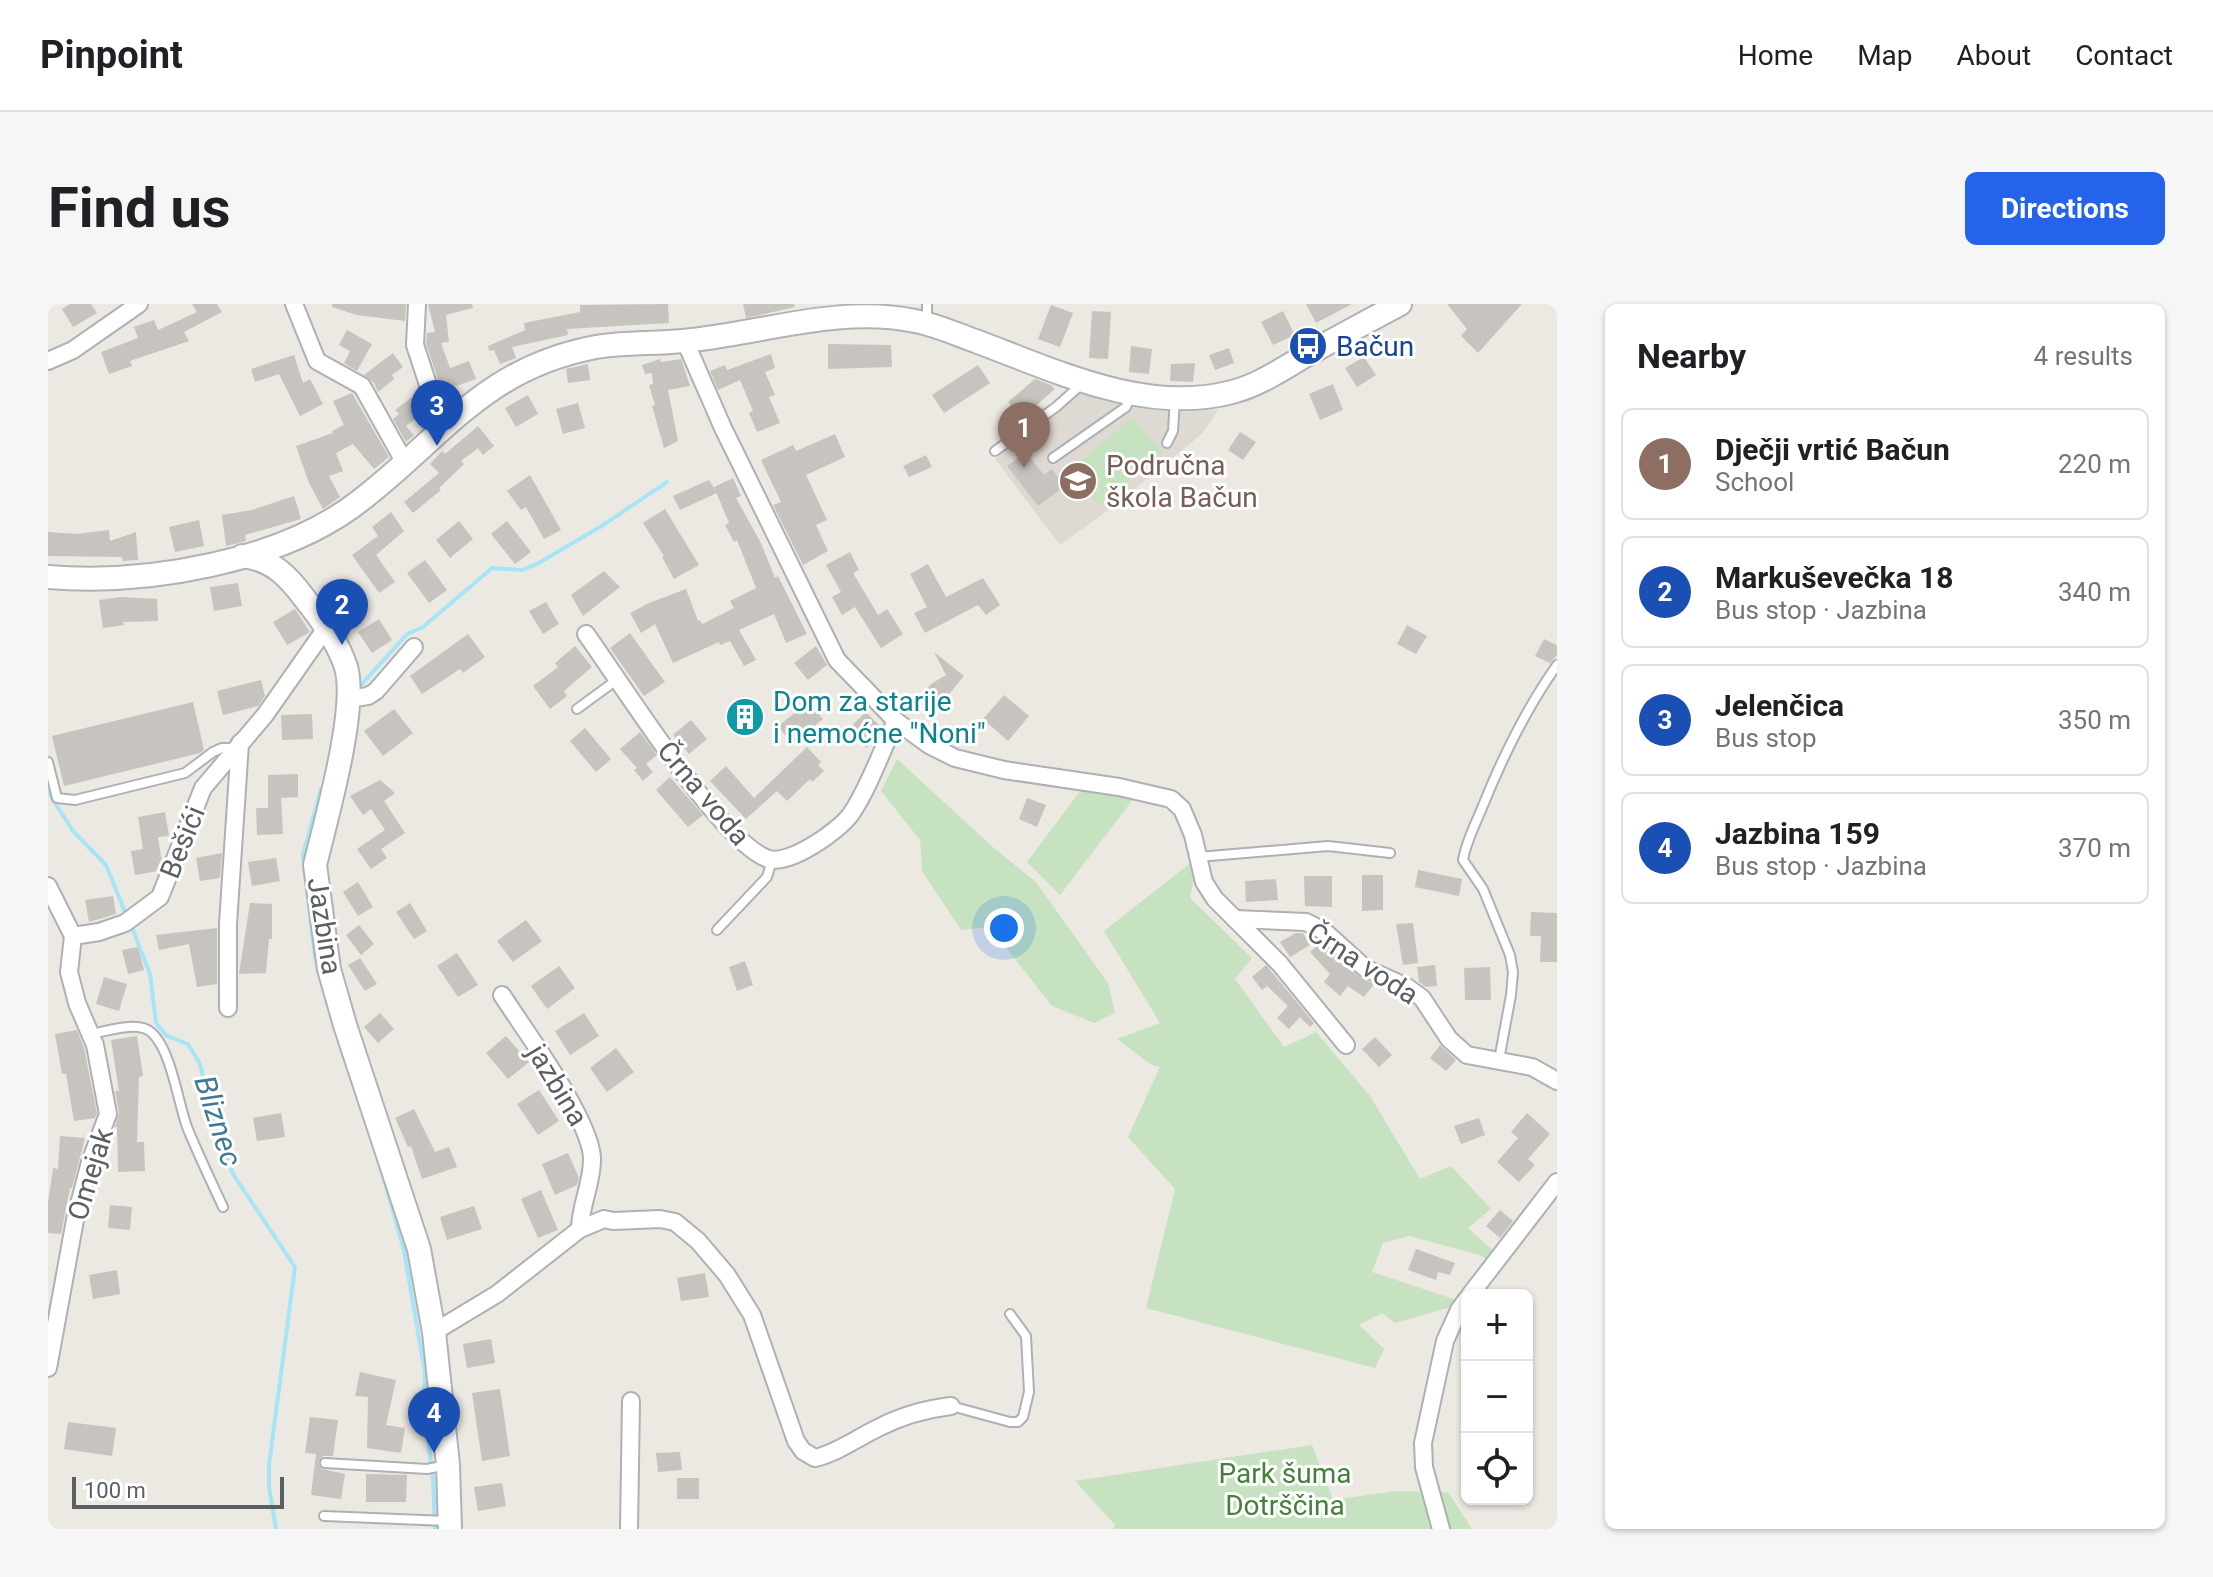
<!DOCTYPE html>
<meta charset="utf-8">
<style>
body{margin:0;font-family:Roboto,sans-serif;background:#f6f6f6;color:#202124}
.controls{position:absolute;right:24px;bottom:24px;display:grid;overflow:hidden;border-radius:12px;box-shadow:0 2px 6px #0004}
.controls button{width:72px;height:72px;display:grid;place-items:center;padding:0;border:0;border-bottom:2px solid #e0e0e0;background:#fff;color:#202124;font:40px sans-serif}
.scale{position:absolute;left:24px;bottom:20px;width:212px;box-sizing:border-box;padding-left:8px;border:4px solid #5a5f62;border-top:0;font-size:22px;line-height:28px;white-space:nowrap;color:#5a5f62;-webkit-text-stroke:6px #fff;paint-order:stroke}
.you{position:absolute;left:956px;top:624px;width:28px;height:28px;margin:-20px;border:6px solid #fff;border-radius:50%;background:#1a73e8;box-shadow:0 0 0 12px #1a73e833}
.badge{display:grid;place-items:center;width:52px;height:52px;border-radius:50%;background:#2563eb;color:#fff;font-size:26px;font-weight:700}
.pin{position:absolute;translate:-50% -66px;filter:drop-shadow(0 2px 4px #0008)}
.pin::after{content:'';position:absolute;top:42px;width:28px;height:24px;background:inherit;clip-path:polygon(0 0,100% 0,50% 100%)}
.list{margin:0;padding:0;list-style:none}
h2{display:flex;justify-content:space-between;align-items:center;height:104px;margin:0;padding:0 32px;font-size:34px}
h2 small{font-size:26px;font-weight:400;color:#757577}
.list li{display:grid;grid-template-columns:52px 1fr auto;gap:24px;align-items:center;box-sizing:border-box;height:112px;margin:0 16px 16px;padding:0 16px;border:2px solid #e0e0e0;border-radius:12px}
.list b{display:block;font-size:30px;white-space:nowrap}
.list p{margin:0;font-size:26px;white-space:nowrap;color:#757577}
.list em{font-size:26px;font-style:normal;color:#757577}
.icon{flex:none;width:44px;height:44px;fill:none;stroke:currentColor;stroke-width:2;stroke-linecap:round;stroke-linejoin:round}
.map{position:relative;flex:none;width:1509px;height:1225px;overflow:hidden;border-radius:12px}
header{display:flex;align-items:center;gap:48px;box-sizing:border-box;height:112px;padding:0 40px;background:#fff;border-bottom:2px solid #e0e0e0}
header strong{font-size:38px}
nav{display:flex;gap:44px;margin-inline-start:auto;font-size:28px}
.intro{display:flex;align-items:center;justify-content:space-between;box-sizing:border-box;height:192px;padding:0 48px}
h1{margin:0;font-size:56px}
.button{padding:20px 36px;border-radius:12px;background:#2563eb;color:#fff;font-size:28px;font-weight:700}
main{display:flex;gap:48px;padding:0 48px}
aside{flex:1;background:#fff;border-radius:12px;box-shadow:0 2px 6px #0004}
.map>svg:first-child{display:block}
.education{fill:#dfd9d3}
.green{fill:#c7e2c0}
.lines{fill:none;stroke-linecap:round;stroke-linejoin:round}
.stream{stroke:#a6e5f8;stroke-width:4}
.building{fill:#c7c3bf}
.lane-casing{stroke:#adb1b4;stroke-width:12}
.street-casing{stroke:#adb1b4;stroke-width:20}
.secondary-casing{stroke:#afb3b6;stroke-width:26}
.lane{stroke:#fff;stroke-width:8}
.street{stroke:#fff;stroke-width:16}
.secondary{stroke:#fff;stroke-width:22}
.labels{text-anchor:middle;stroke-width:6;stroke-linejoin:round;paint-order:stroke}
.transit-label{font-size:28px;fill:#164399;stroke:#fff;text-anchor:start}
.education-label{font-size:28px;fill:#785e54;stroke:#fff;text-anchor:start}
.culture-label{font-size:28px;fill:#0d838f;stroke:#fff;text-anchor:start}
.street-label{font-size:28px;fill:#5a5f62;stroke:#fff}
.park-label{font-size:28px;fill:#45803b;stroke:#fff}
.water-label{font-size:30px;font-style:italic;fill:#3f7b97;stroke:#fff}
</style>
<header>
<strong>Pinpoint</strong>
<nav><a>Home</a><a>Map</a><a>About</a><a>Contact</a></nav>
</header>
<div class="intro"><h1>Find us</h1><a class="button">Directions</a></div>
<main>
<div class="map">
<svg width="1509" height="1225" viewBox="0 0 1509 1225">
<rect width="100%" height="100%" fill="#ece8e2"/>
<path class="education" d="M1034,87L1130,108L1170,106L1155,129L1070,199L1012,241L947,155Z"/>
<g class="green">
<path d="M1084,113L1115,149L1051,201L1021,167Z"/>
<path d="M849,455L947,545L988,578L1060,679L1067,709L1046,719L1004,702L942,623L913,626L874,567L872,536L833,487Z"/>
<path d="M1033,486L1086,494L1012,591L979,558Z"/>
<path d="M1150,553L1142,594L1204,654L1187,675L1236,743L1268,728L1322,792L1372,875L1403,862L1443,905L1420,924L1451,952L1446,960L1432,951L1361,932L1335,939L1324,968L1417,999L1347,1019L1334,1009L1311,1021L1336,1045L1327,1064L1098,1004L1127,885L1080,833L1112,763L1104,761L1069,735L1112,719L1056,627Z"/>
<path d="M1264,1141L1285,1196L1347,1187L1400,1188L1424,1225H1065L1067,1221L1027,1177Z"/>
</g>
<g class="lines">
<g class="stream">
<path d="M314,380L359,330L375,323L444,264L474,266L489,260L552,223L619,178"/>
<path d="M0,488L25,527L58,561L79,613"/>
<path d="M83,621L102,670L108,719L119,732L140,740L152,760L164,812L185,870L247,963L221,1161V1183L228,1225"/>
<path d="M271,666L267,653L255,551L273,485"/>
<path d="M292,740L299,762"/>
<path d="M333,865L356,946L377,1069L376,1100L385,1174L387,1225"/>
</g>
</g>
<g class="building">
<path d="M22,0H43L49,9L25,23L14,5Z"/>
<path d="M144,0H169L174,8L136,28L141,37L82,57L84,62L61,70L53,48L90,34L86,23L106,16L110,26L149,8Z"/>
<path d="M284,0H358L357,17L309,11L284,3Z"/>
<path d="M380,0H424L425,4L398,11L401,38L393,39L402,64L421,57L428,75L394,87L378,40L379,29L387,28Z"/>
<path d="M620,0L621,19L519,25L520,31L464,43L468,54L452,60L446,46L441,47L440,42L477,26L476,19L532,8V1Z"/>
<path d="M695,0H746L747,3L698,14Z"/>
<path d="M1258,0H1304L1268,19Z"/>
<path d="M1399,0H1474L1430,49L1413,32L1419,25Z"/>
<path d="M1003,1L1025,9L1012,43L990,35Z"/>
<path d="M1044,7L1063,8L1060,55L1041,54Z"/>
<path d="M1235,7L1247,31L1225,41L1213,18Z"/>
<path d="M299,26L324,40L309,67L296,59L302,47L291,41Z"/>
<path d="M780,40L843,41L844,63L780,65Z"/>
<path d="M1083,42L1104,45L1101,70L1081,68Z"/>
<path d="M1181,44L1186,59L1167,66L1161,51Z"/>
<path d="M345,49L355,63L344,71L346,75L330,88L326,79L316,71Z"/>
<path d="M723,50L727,64L717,68L727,91L721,93L732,119L709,128L701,109L705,107L692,76L670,86L662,67L677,61L679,66Z"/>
<path d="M246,51L255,79L262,75L275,100L252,112L231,70L207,78L203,65Z"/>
<path d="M1316,53L1328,71L1309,83L1297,64Z"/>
<path d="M612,55L613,58L633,55L642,82L620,86L630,137L616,144L604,102L607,101L601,81L605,80L604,69L597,70L594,61Z"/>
<path d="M1147,59L1145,78L1122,77L1123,60Z"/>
<path d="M540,60L542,76L520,79L518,65Z"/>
<path d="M930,61L942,79L896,109L884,91Z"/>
<path d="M987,75L1003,81L1007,85L974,114L960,98Z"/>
<path d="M1285,80L1295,106L1272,116L1261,90Z"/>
<path d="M304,89L341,153L326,165L305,140L288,149L295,167L281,172L292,193L275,205L261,179L248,142L285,129L284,127L296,121L285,97Z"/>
<path d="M480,91L490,110L468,123L457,104Z"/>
<path d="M364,93L376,108L358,122L366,131L358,138L345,115L351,110L347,106Z"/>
<path d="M530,99L537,124L515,130L508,105Z"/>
<path d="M430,122L446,142L435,151L430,144L413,157L416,160L391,184L393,186L365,209L356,198L391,169L382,160L394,147L397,150Z"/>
<path d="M1192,128L1208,138L1195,156L1180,146Z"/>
<path d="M787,130L797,153L758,171L779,216L768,221L780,247L755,261L725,201L733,198L713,156L745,141L748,147Z"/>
<path d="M978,148L996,171L1004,165L1017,182L990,202L959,162Z"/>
<path d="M878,151L884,163L861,173L855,162Z"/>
<path d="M482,171L513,226L496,235L478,203L473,206L459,187Z"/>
<path d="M685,174L693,192L688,194L713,239L727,274L730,272L759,330L738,339L726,310L691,326L708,356L696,362L682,337L672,341L671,338L625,359L607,320L593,329L582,309L601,299L638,285L650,317L652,316L654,320L686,304L682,297L708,284L689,236L686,238L677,221L681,219L666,183Z"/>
<path d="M661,176L669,189L632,206L625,192Z"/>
<path d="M246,192L253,215L197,231L198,237L178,242L174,211L204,206Z"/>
<path d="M617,205L651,261L626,275L614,253L616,252L595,219Z"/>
<path d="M343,208L356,227L328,251L347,278L331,289L304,251L330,232L324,223Z"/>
<path d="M151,216L156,242L127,248L121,223Z"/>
<path d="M411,217L425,235L402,254L388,236Z"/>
<path d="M459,217L483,248L467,260L443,230Z"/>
<path d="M61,226L62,237L88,228L90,256L75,257L74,253L0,252V228L29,230Z"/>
<path d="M802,248L811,266L805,269L830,311L839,305L855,330L833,344L807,303L794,311L784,293L793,288L778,261Z"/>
<path d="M377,256L399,286L381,299L359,269Z"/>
<path d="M880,260L898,293L935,274L952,301L938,311L930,301L877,329L866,309L879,303L862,270Z"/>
<path d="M556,267L572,283L535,312L523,291Z"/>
<path d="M190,279L194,302L166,307L162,283Z"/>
<path d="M72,293L109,295L110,317L75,318L76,321L55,324L51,296Z"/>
<path d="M498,298L511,320L495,330L481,307Z"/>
<path d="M247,305L262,328L239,341L225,318Z"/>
<path d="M331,315L344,336L324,349L310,328Z"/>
<path d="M1359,321L1379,332L1368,350L1349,340Z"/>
<path d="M582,329L617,378L596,392L562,344Z"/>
<path d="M420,330L437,353L415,369L412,365L374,390L362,372Z"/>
<path d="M1496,335L1509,341V351L1502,359L1487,352Z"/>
<path d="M527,342L544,363L516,387L519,392L502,405L485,382L510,363L507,359Z"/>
<path d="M768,342L779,361L760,376L746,359Z"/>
<path d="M886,348L916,372L888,406L872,393L883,380L898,371Z"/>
<path d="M213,376L217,392L210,402L175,411L169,387Z"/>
<path d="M956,391L981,412L960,437L935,415Z"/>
<path d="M700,393L717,413L694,433L677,413Z"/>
<path d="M145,398L156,446L152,449L16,482L4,432Z"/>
<path d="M761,398L775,415L744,440L730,422Z"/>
<path d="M346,405L365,429L335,452L316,427Z"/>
<path d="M818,408L833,423L828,435L818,444L800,425Z"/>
<path d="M264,410L265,435L234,436L233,411Z"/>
<path d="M643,416L659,435L641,450L625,431Z"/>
<path d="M537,424L563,455L548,468L522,437Z"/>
<path d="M592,428L609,451L598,460L605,468L595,477L586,466L589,464L572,445Z"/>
<path d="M759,443L773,458L770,461L776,467L764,478L762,475L739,497L729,487L698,515L662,477L678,462L706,494Z"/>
<path d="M250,470V493L233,494L235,530L209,531L208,504H220V471Z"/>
<path d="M622,473L655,511L640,523L608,486Z"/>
<path d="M332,476L347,489L336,497L357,529L333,545L339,554L323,565L309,545L337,526L323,505L315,511L302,492Z"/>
<path d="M979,494L998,501L989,523L971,515Z"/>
<path d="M117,508L121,532L110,533L114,559L110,567L87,571L83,547L95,545L90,513Z"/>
<path d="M174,549L172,574L152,577L148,554Z"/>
<path d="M228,554L232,577L204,582L200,558Z"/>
<path d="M1370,566L1414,575L1411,592L1367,583Z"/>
<path d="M1314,571H1335V606L1314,607Z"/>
<path d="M1256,572H1284V603L1257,602Z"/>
<path d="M1228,575L1230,596L1198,598L1197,577Z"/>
<path d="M310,578L325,603L310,612L295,588Z"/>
<path d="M65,592L68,610L41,618L37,596Z"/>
<path d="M202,599L224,600V635H221L218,669L191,670Z"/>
<path d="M362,599L379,627L366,635L348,608Z"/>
<path d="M1483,608L1509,609V658H1492L1493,632H1482Z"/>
<path d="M478,616L494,637L465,658L449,637Z"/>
<path d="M1365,619L1370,659L1355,661L1348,620Z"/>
<path d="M311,621L326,640L313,651L298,631Z"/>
<path d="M169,624V680L149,683L141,640L111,646L108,631Z"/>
<path d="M1248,629H1255L1262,641L1242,653L1232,638Z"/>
<path d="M1272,639L1310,672L1326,680L1316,693L1300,682L1292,692L1276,678L1282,670L1262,648Z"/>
<path d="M90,643L96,666L80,670L74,646Z"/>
<path d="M409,649L430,681L410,693L389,662Z"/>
<path d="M312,654L329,680L317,687L300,661Z"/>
<path d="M697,657L705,681L689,687L681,663Z"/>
<path d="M1218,661L1266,719L1262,723L1252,713L1241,725L1229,714L1240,702L1219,682L1214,686L1204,673Z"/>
<path d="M1387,661L1389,682L1378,683L1371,678L1369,663Z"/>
<path d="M511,662L527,684L499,705L483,682Z"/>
<path d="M1442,663L1443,696H1417L1416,664Z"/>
<path d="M56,673L79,680L71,707L48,700Z"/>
<path d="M332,709L346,725L330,739L316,723Z"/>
<path d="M536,709L551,732L522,751L507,727Z"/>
<path d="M29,726L36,744L49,809L47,814L26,817L18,770H14L7,730Z"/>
<path d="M89,732L95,772L91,773L89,838H96L97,867L70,868L69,823H67L71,809L67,787H71L63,736Z"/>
<path d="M458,732L481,758L460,775L438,749Z"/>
<path d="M1327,733L1344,751L1331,763L1314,745Z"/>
<path d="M1392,741L1408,756L1398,767L1382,754Z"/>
<path d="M568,744L586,768L559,788L542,764Z"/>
<path d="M491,786L511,817L490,831L469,800Z"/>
<path d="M366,805L387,848L401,843L409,863L374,875L363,842L360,843L347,814Z"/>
<path d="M233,809L237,833L209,837L205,814Z"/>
<path d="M1479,809L1502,830L1480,855L1487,861L1471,878L1449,858L1470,834L1463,828Z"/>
<path d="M1431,814L1437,831L1413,840L1406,822Z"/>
<path d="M12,832L37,834L24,884H22L13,930L0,929V899L5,864L10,865Z"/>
<path d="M520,849L531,874L529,881L507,891L494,860Z"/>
<path d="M493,886L510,926L490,934L473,895Z"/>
<path d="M62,901L84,903L82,926L60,924Z"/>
<path d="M426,902L434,925L399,936L392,913Z"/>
<path d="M1452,906L1465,917L1452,934L1438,922Z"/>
<path d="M1368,945L1407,959L1402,971L1390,968L1388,976L1360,966Z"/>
<path d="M69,966L72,990L45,995L41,971Z"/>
<path d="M657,969L661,993L633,997L629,974Z"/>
<path d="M443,1035L447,1059L419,1064L415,1040Z"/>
<path d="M312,1068L348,1076L338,1121L357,1124L353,1149L319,1144L320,1093L307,1092Z"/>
<path d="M452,1085L462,1152L434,1157L424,1089Z"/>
<path d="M262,1113L290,1116L285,1152H275L270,1159L274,1165L297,1170L293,1195L263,1191L268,1150L257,1149Z"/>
<path d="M20,1118L68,1124L64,1152L16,1145Z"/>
<path d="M632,1148L634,1166L610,1168L608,1149Z"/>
<path d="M318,1170L359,1171L358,1198H318Z"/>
<rect x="629" y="1174" width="22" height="21"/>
<path d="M454,1179L458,1202L430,1207L426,1183Z"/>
</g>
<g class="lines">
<g class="lane-casing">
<g id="lane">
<path d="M879,0V19"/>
<path d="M1119,139L1125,127L1127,94"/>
<path d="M947,147L1008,103L1035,79"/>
<path d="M1005,154L1078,103L1083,90"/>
<path d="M529,405L570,375"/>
<path d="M0,458L9,494L27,496L137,469L165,448L174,444H186"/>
<path d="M1150,553L1280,542L1342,549"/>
<path d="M669,626L719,573L724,556"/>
<path d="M43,730C59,727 91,716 104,729C123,746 130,798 139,823C150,850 163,877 175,903"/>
<path d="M1451,756L1463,691L1465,668L1462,651L1435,585L1415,556C1418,538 1427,521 1434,504C1454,454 1478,405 1509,361"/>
<path d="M903,1102L962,1118H970L975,1113L981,1088L978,1032L962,1010"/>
<path d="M277,1159L379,1165L399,1161"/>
<path d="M276,1212L399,1217"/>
</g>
</g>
<g class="street-casing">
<g id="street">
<path d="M246,0L269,57L314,82L357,159"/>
<path d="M369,0L367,41L394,123"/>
<path d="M637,37L675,124L789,356L848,417L881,441L907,454L956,466L1071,483L1123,495L1134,505L1145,531L1156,578L1167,595L1232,660L1298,741"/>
<path d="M0,57L25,46L91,0"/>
<path d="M538,330C570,374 675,542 721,555C742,561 791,527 803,510C822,482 833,447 848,417"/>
<path d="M300,395L320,392L328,387L366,343"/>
<path d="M0,582L25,632L51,628L77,619L112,593L155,484L217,411L278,324"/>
<path d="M1187,615L1258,618L1276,627L1317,664L1359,683L1374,694L1401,735L1419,751L1484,763L1509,777"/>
<path d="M454,691C477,727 541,813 544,853C545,878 532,901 532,925"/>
<path d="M180,704V620L192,439"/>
<path d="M1422,991L1509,878"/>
<path d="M386,1028L449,990L532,925L556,915L565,917L612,915L627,918L650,937L679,971L704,1011L748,1137L755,1147L767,1154C789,1149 809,1134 830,1124C853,1112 878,1105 903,1102"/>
<path d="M0,1064L27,916L42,858L60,810L47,741L29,699L21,668L25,632"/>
<path d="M581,1225L583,1097"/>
<path d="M1393,1225L1376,1163L1375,1139L1397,1037L1411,1006L1419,995"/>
</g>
</g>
<g class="secondary-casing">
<g id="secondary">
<path d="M194,252C224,255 240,272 257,295C273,315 290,338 298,363C310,405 278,515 267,561L281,665L297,721L371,945L386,1028L400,1161L402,1225"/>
<path d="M0,273C98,281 235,258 313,196C396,132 436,64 548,43C577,38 606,40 635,37C712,30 790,1 867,17C889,21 910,31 930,38C1008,67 1098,111 1184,88C1212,81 1237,63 1262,49C1292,32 1322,16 1352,0"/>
</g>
</g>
<use href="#lane" class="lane"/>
<use href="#street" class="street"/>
<use href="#secondary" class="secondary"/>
</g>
<defs>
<g id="bus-disc" transform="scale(2)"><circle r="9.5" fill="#1a4fb4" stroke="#fff"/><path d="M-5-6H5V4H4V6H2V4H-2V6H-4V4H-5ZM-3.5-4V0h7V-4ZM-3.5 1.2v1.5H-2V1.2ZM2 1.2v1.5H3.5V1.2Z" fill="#fff"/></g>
<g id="school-disc" transform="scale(2)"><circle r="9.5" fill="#8d6e63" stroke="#fff"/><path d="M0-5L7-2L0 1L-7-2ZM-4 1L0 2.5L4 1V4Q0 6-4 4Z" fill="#fff"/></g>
<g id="building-disc" transform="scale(2)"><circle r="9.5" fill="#0f9aa8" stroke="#fff"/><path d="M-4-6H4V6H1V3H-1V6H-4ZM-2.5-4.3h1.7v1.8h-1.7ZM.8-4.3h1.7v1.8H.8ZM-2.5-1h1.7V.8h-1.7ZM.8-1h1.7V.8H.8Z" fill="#fff"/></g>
</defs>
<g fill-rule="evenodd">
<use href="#bus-disc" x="1260" y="42"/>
<use href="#school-disc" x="1030" y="177"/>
<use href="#building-disc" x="697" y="413"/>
</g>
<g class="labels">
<g class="transit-label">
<text x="1288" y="52">Bačun</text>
</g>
<g class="education-label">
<text x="1058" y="171">Područna<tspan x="1058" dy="32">škola Bačun</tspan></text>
</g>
<g class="culture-label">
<text x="725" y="407">Dom za starije<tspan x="725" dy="32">i nemoćne "Noni"</tspan></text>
</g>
<g class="street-label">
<text transform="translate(656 489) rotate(50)" y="10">Črna voda</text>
<text transform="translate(134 538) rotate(-68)" y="10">Bešići</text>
<text transform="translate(277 622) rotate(81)" y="10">Jazbina</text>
<text transform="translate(1315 659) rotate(33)" y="10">Črna voda</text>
<text transform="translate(510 781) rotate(59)" y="10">jazbina</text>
<text transform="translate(42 870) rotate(-73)" y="10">Omejak</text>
</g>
<g class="park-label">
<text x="1237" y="1179">Park šuma<tspan x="1237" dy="32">Dotrščina</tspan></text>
</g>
<g class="water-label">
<text transform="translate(170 817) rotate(72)" y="10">Bliznec</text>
</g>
</g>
</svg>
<div class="controls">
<button>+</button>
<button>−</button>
<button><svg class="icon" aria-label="locate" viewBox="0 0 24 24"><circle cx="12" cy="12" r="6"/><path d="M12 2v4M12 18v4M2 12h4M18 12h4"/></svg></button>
</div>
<div class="scale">100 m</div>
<div class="you"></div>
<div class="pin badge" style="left:976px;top:164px;background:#8d6e63">1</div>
<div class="pin badge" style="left:294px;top:341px;background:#1a4fb4">2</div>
<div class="pin badge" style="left:389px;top:142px;background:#1a4fb4">3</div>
<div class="pin badge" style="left:386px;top:1149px;background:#1a4fb4">4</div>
</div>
<aside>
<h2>Nearby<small>4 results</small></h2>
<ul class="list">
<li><span class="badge" style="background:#8d6e63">1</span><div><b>Dječji vrtić Bačun</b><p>School</p></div><em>220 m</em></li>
<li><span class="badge" style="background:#1a4fb4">2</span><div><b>Markuševečka 18</b><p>Bus stop · Jazbina</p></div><em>340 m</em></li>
<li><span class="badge" style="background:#1a4fb4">3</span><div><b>Jelenčica</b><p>Bus stop</p></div><em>350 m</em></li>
<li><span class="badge" style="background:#1a4fb4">4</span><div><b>Jazbina 159</b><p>Bus stop · Jazbina</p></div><em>370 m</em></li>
</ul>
</aside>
</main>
